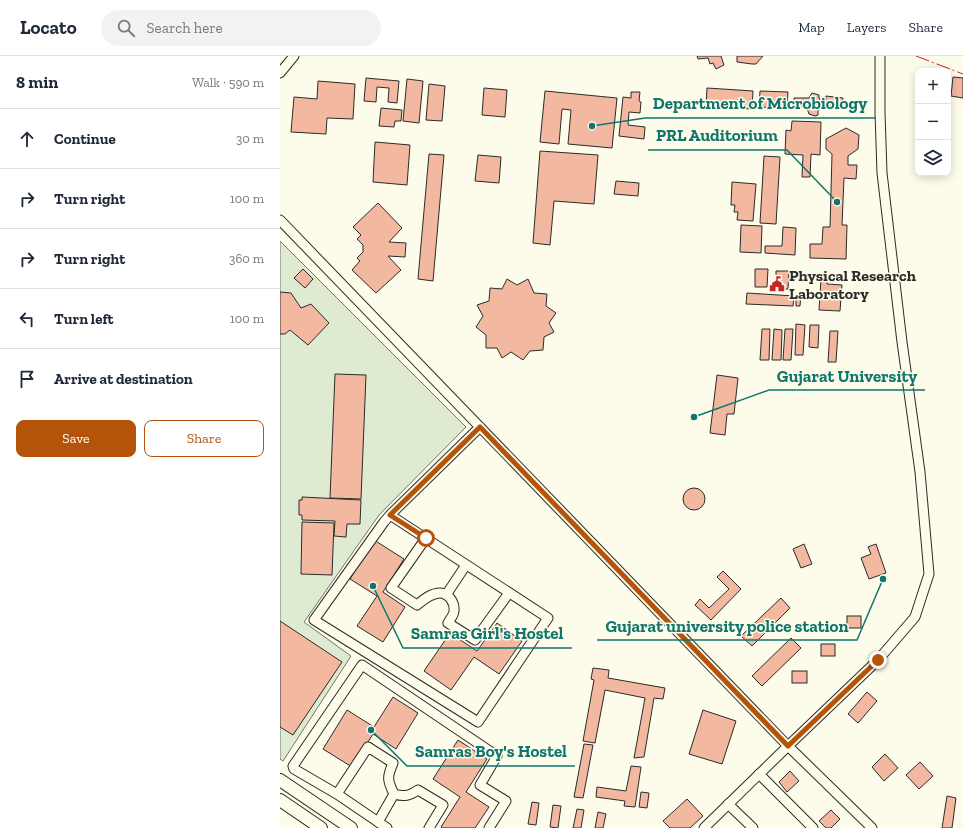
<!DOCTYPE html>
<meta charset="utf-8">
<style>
body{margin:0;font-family:"Zilla Slab",serif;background:#f2f2f3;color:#1f2937}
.controls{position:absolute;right:12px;top:12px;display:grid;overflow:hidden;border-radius:8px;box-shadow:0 2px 10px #0003}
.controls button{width:36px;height:36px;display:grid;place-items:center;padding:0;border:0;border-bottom:1px solid #e0e1e3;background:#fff;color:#1f2937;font:20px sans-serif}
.stop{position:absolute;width:12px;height:12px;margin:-9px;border:3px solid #b45309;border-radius:50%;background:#fff}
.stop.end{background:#b45309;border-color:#fff;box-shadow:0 1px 4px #0008}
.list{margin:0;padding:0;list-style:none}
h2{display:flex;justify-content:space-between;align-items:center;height:52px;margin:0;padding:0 16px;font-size:17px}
h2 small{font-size:13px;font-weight:400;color:#747a83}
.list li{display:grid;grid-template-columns:26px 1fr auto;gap:12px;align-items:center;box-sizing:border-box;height:60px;padding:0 16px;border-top:1px solid #e0e1e3}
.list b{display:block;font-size:15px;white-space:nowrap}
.list em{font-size:13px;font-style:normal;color:#747a83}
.actions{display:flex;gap:8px;padding:12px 16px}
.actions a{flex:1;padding:9px 0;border:1px solid #b45309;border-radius:8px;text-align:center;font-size:14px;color:#b45309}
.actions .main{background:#b45309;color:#fff}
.icon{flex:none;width:22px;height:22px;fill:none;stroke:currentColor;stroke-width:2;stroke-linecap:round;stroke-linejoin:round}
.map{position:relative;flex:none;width:683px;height:772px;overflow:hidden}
header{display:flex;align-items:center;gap:24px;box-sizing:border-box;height:56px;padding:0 20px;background:#fff;border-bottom:1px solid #e0e1e3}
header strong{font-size:19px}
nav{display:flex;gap:22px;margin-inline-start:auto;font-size:14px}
.search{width:280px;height:36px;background:#f2f2f3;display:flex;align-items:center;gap:10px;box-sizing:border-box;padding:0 14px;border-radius:22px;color:#747a83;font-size:15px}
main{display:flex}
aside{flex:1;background:#fff}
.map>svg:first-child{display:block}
.green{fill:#deebd1;stroke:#74746e}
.building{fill:#f2b8a0;stroke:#2b2b2b}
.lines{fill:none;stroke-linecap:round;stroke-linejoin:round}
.minor-casing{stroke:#2b2b2b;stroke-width:11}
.major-casing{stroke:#2b2b2b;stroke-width:14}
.minor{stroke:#fdfbea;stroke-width:9}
.major{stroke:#fdfbea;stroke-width:12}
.power{stroke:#c62828;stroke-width:1;stroke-dasharray:14 3 2 3;stroke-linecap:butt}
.route{stroke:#b45309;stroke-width:5}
.labels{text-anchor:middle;stroke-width:3;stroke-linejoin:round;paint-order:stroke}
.poi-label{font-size:16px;font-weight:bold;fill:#2b2b2b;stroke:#fdfbea;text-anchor:start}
.leader{fill:none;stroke:#0f766e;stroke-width:1.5}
.callout-dot{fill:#0f766e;stroke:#fdfbea;stroke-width:1.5}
.callout-label{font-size:17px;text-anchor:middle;font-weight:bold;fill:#0f766e;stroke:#fdfbea;stroke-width:3;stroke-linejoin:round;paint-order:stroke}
</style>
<header>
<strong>Locato</strong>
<div class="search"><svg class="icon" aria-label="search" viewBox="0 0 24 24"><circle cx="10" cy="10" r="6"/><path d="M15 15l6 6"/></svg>Search here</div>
<nav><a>Map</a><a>Layers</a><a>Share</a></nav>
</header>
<main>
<aside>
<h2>8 min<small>Walk · 590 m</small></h2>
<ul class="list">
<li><svg class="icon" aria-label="ahead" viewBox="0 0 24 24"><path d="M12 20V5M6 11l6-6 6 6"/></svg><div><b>Continue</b></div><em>30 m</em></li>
<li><svg class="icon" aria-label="right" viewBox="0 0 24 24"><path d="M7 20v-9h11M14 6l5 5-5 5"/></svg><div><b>Turn right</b></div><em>100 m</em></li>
<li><svg class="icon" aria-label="right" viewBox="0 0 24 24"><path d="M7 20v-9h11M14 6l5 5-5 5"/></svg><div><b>Turn right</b></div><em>360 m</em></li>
<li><svg class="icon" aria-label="left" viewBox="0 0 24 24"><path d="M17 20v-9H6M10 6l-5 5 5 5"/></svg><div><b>Turn left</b></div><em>100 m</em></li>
<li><svg class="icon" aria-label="arrive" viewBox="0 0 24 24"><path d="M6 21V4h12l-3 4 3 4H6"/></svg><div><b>Arrive at destination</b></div></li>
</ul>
<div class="actions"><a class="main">Save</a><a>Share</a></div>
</aside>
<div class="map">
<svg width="683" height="772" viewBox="0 0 683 772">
<rect width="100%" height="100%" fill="#fdfbea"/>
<path class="green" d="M0,185L186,371L99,459L24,566L71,600L3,705L0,703Z"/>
<g class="building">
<path d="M417,0H441L444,9L436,13L433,7L430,8L428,2L418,3Z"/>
<path d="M457,0H483L476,8H472L457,6Z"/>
<path d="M673,21L683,22V42L671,40Z"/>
<path d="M86,22L119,25L117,47L108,46L109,32L97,31L96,46L84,45Z"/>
<path d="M127,23L143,25L139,67L123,65Z"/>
<path d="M38,25L75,28L73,63L47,62L46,78L11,76L14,41L37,43Z"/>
<path d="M149,28L165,30L162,65L146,64Z"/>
<path d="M204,32L227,34L225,61L202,59Z"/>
<path d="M427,32L473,35L472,53L426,50Z"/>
<path d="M265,35L337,42L332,92L288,88L291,54L282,53L279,88L260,86Z"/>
<path d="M480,35L508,36L507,52L479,51Z"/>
<path d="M351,36H360L359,45L361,46L360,57L349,56L348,69L365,71L364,83L339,80L343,41L351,42Z"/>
<path d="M532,37L539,39V42L542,48L540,53L538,55V59L535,60L529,58L528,55L525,51L514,50V42H529Z"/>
<path d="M546,40L563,42L562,50L545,49Z"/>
<path d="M101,52L122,54L121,65H115L114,71L99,70Z"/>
<path d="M512,65L541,66L540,99L531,98L530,121H522L523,99L505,98L506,74L511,75Z"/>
<path d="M566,72L579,79L578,93L568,100V109H577L576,123L564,122L562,169H567L566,203L530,202V188H542L543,171H550L552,98L546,93V83Z"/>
<path d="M95,86L130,89L127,129L93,126Z"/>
<path d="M260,95L318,99L314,148L274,145L270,189L253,187Z"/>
<path d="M149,98L164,99L153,225L138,223Z"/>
<path d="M198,99L221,101L219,127L195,125Z"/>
<path d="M484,100L500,101L496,168L480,167Z"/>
<path d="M336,125L359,127L358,140L334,138Z"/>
<path d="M452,126L476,128L473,165L457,164L458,156H454L455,149H451Z"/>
<path d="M98,147L122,172L109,186L126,187L125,201L108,200L121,214L96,237L72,214L80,205L77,202L83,196V189L77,183L81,179L73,171Z"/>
<path d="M461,169L482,170L481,197L460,196Z"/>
<path d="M503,171L516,172L515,199L485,197V190H502Z"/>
<path d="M23,213L33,223L25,232L14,222Z"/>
<path d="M475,213H488L487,231H475Z"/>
<path d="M496,215H509L508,233H496Z"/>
<path d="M227,223L237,229L248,223L254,237L267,238L266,250L276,257L269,267L274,276L264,281L263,294L250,295L243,304L231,296L222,302L217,292H206V279L196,271L203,260L197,249L209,245L210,232L222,233Z"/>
<path d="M541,223H547V228L562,229L560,255L539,254Z"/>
<path d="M0,236L11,237L21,252L31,248L49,267L28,289L10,274L5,278H0Z"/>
<path d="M467,237L514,240L513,250L466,248Z"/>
<path d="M516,239H521L520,250H516Z"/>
<path d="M516,268L525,269L523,299H515Z"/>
<path d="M530,269H539L538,292L529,291Z"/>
<path d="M482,273H490L489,304H480Z"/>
<path d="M494,273L502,274L501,304H492Z"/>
<path d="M505,273H513L511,304H503Z"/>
<path d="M550,275H558L556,306H548Z"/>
<path d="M55,318L86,319L81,443L50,442Z"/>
<path d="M437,319L458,322L454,358H447L445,379L430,377Z"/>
<circle cx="414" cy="443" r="11"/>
<path d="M22,441L81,444L80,468H67L66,481L54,480L55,465L22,464V459H19V444H22Z"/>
<path d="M22,466L54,467L52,519L21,518Z"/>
<path d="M94,484L124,503L103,536L125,551L103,586L77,570L97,540L70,523Z"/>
<path d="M524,488L532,508L521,512L513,493Z"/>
<path d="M596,488L606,517L589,523L581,502L591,498L588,491Z"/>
<path d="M443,515L461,533L431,564L415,549L420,543L429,552L449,533L437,521Z"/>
<path d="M501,542L510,552L472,590L461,580Z"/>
<rect x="567" y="560" width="14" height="12"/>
<path d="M0,565L62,606L13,679L0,671Z"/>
<path d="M217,567L242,585L219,618L194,601L171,634L144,615L170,577L197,595Z"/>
<path d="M511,582L521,592L482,630L472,620Z"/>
<rect x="541" y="588" width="14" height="12"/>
<path d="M313,612L329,614L328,622L385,632L383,643L374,642L364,701L354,702L365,642L325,634L315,687L303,685L314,624L311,623Z"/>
<rect x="512" y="615" width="15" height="12"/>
<path d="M587,636L597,645L578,667L568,658Z"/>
<path d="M113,641L138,657L116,693L93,678L72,711L43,693L67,654L94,671Z"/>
<path d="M423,654L456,665L442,708L409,698Z"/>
<path d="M178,684L207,703L186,736L209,751L195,772H163L161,771L180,741L153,723Z"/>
<path d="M304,688L313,689L303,742L294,741Z"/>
<path d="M605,698L618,712L604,725L592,711Z"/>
<path d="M640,706L653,720L639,733L626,719Z"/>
<path d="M351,710L361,711L355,751L344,750L345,745L316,741L317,731L346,735Z"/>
<path d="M510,715L519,725L507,736L499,726Z"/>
<path d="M361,736L369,737L367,752L359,751Z"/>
<path d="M667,740L676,742L672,772H662Z"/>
<path d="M407,743L423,760L410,772H390L383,765Z"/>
<path d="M252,746L259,747L256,769L248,768Z"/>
<path d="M273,749L281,750L278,772L270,771Z"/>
<path d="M297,753L304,754L301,772H293Z"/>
<path d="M551,754L560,763L551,772H546L539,765Z"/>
<path d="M318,756L326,758L323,772H315Z"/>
</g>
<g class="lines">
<g class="minor-casing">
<g id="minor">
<path d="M0,17L14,0"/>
<path d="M0,164L508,690L424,772"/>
<path d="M110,459L268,562L198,666L34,564L104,466L110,459L200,371"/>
<path d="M146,482L111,532L137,549C143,544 151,537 160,537C169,537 175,547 174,555C174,559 170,563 168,567L195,584L229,537"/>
<path d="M166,539L186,509"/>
<path d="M479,718L533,772"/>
<path d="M57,738L88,691L113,707C107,721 107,724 114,738C124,741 129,740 138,734L163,749L149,772"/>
<path d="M448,748L473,772"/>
<path d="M98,766L114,738"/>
<path d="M107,772L57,738L14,713L13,710L82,609L217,700L200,729L226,745L209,772"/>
<path d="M592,772L508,690L598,604L635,561L649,518L640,416L622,286L602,117L600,56V0"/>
</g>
</g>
<g class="major-casing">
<g id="major">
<path d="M0,724L71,772"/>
<path d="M0,744L41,772"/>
</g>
</g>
<use href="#minor" class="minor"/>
<use href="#major" class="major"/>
<path class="power" d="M636,0L683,18"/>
</g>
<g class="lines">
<path class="route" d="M146,482L110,459L200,371L508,690L598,604"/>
</g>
<defs>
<g id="civic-bare" transform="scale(1.2)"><path d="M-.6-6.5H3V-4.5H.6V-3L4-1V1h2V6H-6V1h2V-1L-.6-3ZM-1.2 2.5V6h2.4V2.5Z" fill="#c62828" stroke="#fdfbea" stroke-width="2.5" paint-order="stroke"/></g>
</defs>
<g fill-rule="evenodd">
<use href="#civic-bare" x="497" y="228"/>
</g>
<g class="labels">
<g class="poi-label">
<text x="509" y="225">Physical Research<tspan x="509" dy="18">Laboratory</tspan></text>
</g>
</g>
<path class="leader" d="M312 70L365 62H596M557 146L507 94H368M414 361L489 334H645M603 523L577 584H317M93 530L123 592H292M91 674L127 710H295"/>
<g class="callout-dot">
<circle cx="312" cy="70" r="4"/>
<circle cx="557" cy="146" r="4"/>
<circle cx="414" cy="361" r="4"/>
<circle cx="603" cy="523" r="4"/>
<circle cx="93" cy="530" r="4"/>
<circle cx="91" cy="674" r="4"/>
</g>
<g class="callout-label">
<text x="480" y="53">Department of Microbiology</text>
<text x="437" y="85">PRL Auditorium</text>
<text x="567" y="326">Gujarat University</text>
<text x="447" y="576">Gujarat university police station</text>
<text x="207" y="583">Samras Girl's Hostel</text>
<text x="211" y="701">Samras Boy's Hostel</text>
</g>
</svg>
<div class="controls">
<button>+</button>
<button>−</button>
<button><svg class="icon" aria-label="layers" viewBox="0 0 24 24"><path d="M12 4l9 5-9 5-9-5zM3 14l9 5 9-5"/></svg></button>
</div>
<div class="stop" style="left:146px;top:482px"></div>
<div class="stop end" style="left:598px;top:604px"></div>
</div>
</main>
